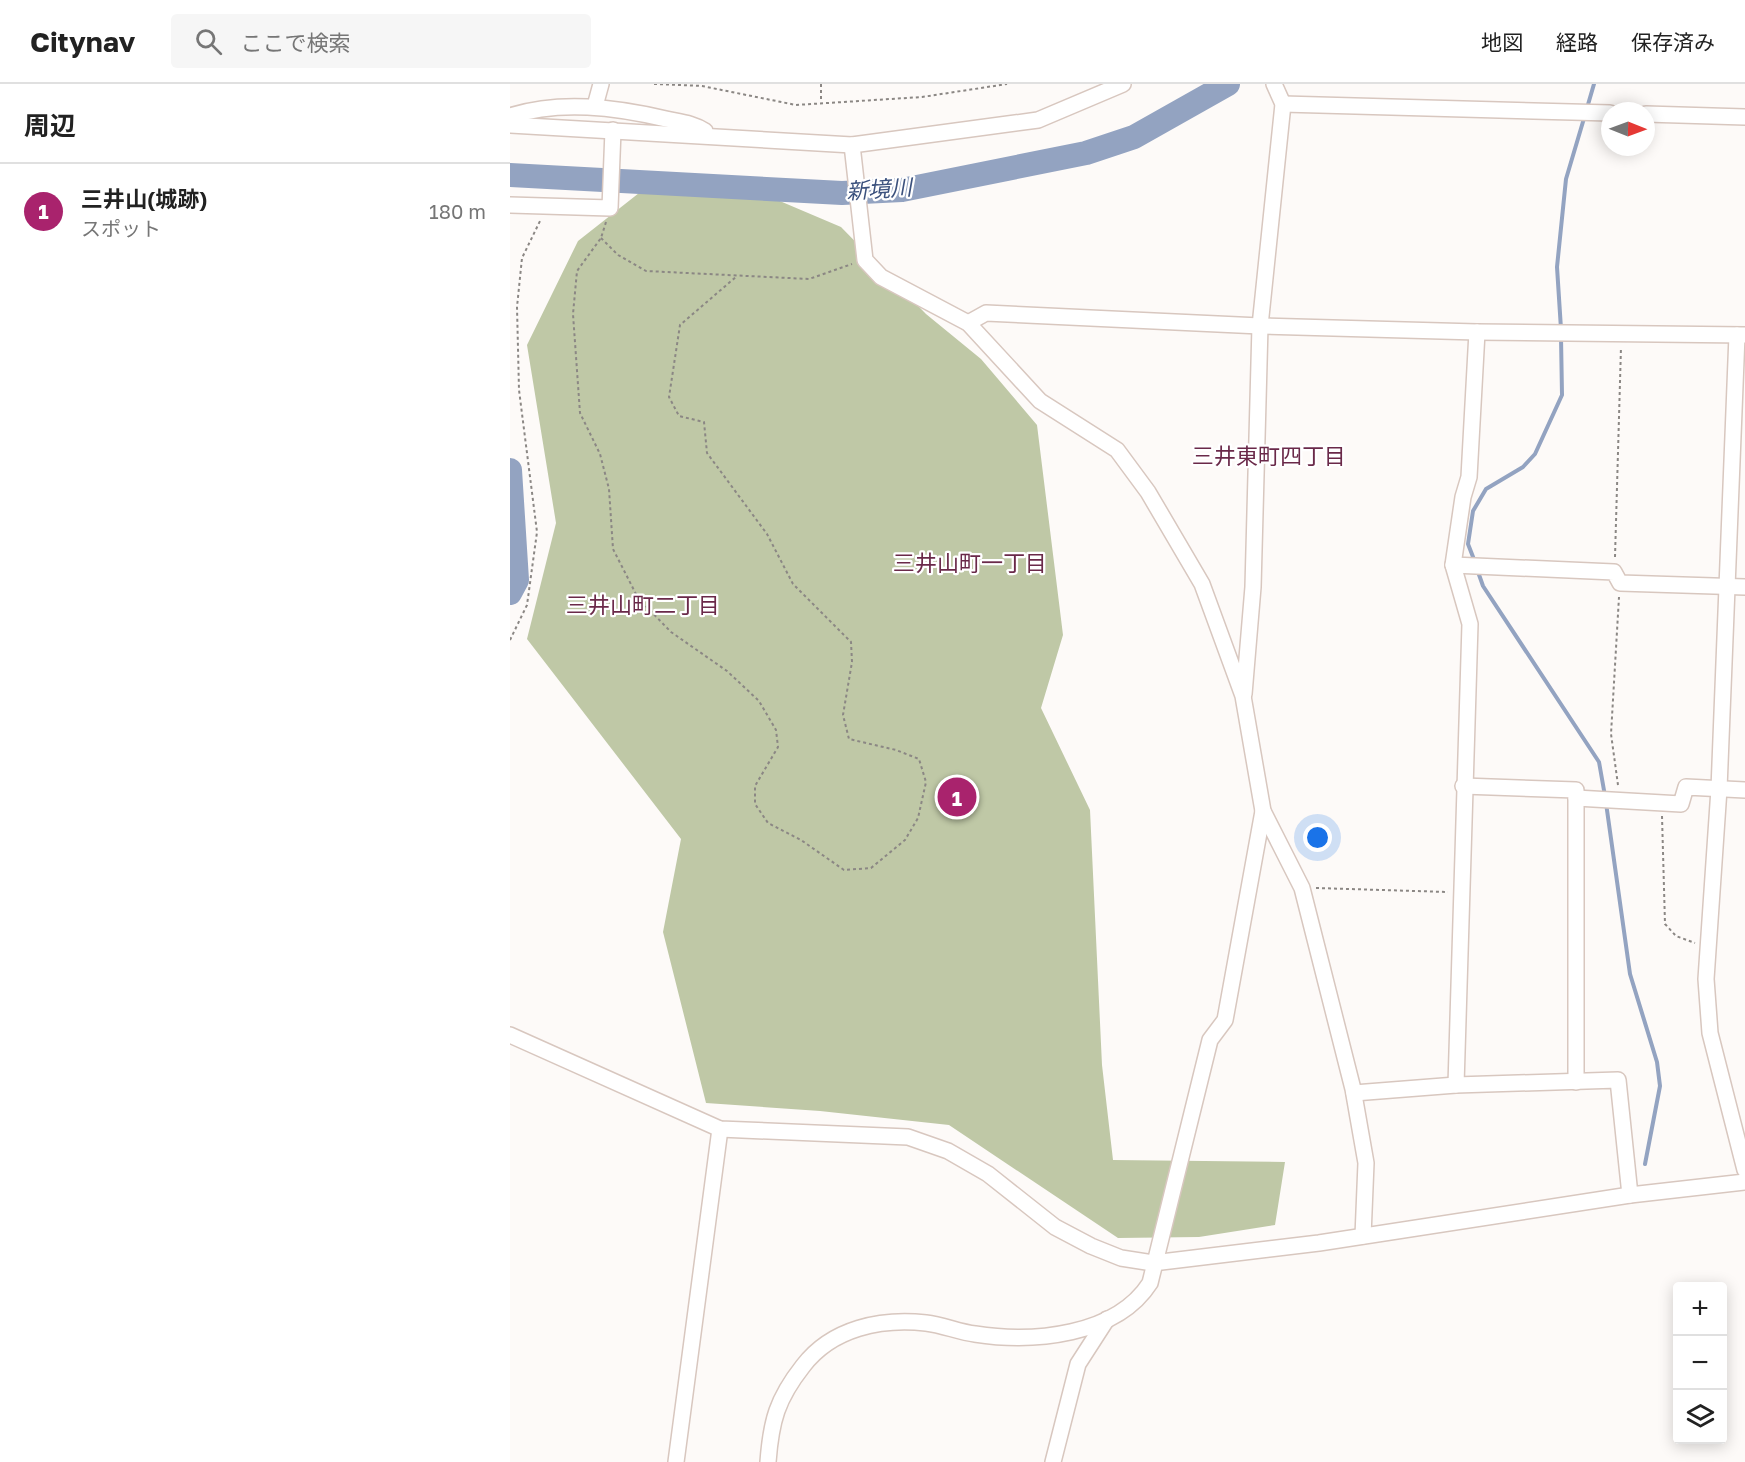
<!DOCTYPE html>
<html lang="ja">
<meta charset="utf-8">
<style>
body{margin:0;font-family:"Golos Text","Noto Sans JP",sans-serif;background:#f6f6f6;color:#222}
.controls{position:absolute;right:18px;bottom:18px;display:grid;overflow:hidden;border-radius:6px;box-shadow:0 3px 15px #0003}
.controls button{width:54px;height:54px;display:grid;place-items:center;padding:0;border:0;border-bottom:2px solid #e0e0e0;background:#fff;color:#222;font:30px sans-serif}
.compass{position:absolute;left:1091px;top:18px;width:54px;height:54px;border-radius:50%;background:#fff;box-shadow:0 3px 15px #0003;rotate:91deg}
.you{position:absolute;left:808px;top:754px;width:21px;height:21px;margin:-15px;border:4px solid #fff;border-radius:50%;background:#1a73e8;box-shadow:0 0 0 9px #1a73e833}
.badge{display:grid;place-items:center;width:39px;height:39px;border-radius:50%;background:#a9236d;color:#fff;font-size:20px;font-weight:700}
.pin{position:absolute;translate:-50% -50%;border:3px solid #fff;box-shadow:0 2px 6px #0006}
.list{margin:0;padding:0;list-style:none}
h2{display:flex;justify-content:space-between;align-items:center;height:78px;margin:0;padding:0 24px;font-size:26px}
h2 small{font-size:20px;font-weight:400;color:#767676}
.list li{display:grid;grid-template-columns:39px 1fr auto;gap:18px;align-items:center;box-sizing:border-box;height:96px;padding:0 24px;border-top:2px solid #e0e0e0}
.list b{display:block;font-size:22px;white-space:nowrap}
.list p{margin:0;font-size:20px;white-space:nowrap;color:#767676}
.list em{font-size:20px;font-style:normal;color:#767676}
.icon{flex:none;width:33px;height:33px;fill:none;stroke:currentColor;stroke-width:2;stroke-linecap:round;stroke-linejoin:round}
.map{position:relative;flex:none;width:1235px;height:1378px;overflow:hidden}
header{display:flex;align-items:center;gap:36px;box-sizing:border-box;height:84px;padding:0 30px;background:#fff;border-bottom:2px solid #e0e0e0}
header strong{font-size:28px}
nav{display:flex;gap:33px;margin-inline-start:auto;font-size:21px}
.search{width:420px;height:54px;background:#f6f6f6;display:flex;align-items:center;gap:15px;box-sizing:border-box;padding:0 21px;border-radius:6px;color:#767676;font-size:22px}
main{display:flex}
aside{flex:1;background:#fff}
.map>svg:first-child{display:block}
.forest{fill:#bfc8a6}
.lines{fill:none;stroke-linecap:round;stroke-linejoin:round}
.stream{stroke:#93a3c1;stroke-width:4}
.river{stroke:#93a3c1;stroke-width:24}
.minor-casing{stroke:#d8c7bf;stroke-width:18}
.path{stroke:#8b8784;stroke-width:2;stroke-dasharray:3 3;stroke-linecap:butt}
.minor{stroke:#fff;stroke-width:15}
.labels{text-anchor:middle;stroke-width:4.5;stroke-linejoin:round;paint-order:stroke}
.water-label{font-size:22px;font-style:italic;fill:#3b517d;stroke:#fff}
.neighbourhood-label{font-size:22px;fill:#6a2949;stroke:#fff}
</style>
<header>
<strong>Citynav</strong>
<div class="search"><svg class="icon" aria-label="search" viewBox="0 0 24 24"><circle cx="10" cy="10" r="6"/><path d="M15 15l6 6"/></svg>ここで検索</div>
<nav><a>地図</a><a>経路</a><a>保存済み</a></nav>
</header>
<main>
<aside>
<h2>周辺<small></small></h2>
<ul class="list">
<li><span class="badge">1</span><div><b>三井山(城跡)</b><p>スポット</p></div><em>180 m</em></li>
</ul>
</aside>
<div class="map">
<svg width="1235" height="1378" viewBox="0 0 1235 1378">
<rect width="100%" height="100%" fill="#fdfaf8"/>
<path class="forest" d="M129,109L258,112L331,143L416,230L471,275L527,341L553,551L531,624L580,726L592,981L603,1076L775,1078L765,1141L689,1153L608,1154L439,1041L310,1027L196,1019L153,848L171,755L17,555L46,439L17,261L68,157Z"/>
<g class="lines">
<g class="stream">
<path d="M1077,24L1084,0"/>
<path d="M1051,245L1047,183L1056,95L1075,31"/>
<path d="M965,478L958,460L963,427L976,405L1013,383L1025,370L1052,311L1051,253"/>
<path d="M967,485L973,502L1089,678L1095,712"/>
<path d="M1096,719L1120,890L1147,978L1150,1002L1135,1080"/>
</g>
<g class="river">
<path d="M0,91L332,109L392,106L576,69L624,53L718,0"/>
<path d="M0,386L7,496L0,509"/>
</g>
<g class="minor-casing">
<g id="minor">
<path d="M773,20L1100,29"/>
<path d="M85,22L91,0"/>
<path d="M1136,30L1235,33"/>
<path d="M0,32C50,16 105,23 156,35C169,38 183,39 195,47"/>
<path d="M0,41L342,61L528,36L613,0"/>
<path d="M342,61L355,176L371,193L458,239L530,317L607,366L638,408L692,500L733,612L753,727L792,804L843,1005L856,1079L853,1152"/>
<path d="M0,121L100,124L103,46"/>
<path d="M458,239L476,229L750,242L967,248L1235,251"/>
<path d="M1227,251L1209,705L1196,895L1200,949L1235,1086"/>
<path d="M943,481L1104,488L1110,499L1235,503"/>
<path d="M734,610L743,503L750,242L773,20L764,0"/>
<path d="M953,702L1066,706V998"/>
<path d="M1066,714L1171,720L1176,703L1235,706"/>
<path d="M0,951L210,1045L398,1053L438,1067L478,1090L545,1143L581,1162L611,1174L643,1179L809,1159L1120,1111L1235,1098"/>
<path d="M946,1001L960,540L943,481L953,413L959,393L967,248"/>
<path d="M844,1009L946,1001L1108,996L1120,1111"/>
<path d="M166,1378L210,1045"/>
<path d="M258,1378C261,1337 267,1315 293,1282C322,1244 371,1234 416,1239C433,1241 449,1248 465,1250C523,1259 606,1252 640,1199L700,956L715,936L753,727"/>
<path d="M543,1378L568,1280L597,1235"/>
</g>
</g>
<g class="path">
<path d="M144,0L192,2L286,21L412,13L497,0"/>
<path d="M311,0V18"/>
<path d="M96,138L91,154L67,187L63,230L70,329L90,370L99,405L103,465L128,514L161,548L217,587L249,617L266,646L268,663L245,702V720L258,739L291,756L334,786L361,784L395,756L408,734L416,698L409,675L386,666L339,655L333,631L342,578L341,558L283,500L257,450L197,369L194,338L169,332L159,313L170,241L227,192"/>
<path d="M91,154L108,171L136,187L299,195L342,180"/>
<path d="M1105,473L1111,263"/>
<path d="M0,556L17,521L27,448L9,306L7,223L12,174L31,135"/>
<path d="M1108,701L1101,650L1109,513"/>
<path d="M1152,732L1155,840L1166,852L1185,859"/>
<path d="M806,804L938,808"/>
</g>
<use href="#minor" class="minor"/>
</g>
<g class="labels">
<g class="water-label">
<text transform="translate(369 105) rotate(-4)" y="8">新境川</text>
</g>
<g class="neighbourhood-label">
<text x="759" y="380">三井東町四丁目</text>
<text x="460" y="487">三井山町一丁目</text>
<text x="133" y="529">三井山町二丁目</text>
</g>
</g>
</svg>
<div class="controls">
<button>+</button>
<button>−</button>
<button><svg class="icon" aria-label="layers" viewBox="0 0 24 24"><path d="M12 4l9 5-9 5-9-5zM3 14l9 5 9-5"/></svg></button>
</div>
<svg class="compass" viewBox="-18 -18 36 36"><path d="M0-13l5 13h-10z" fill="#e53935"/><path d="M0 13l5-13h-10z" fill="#767676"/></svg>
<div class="you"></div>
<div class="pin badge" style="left:447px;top:713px">1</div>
</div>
</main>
